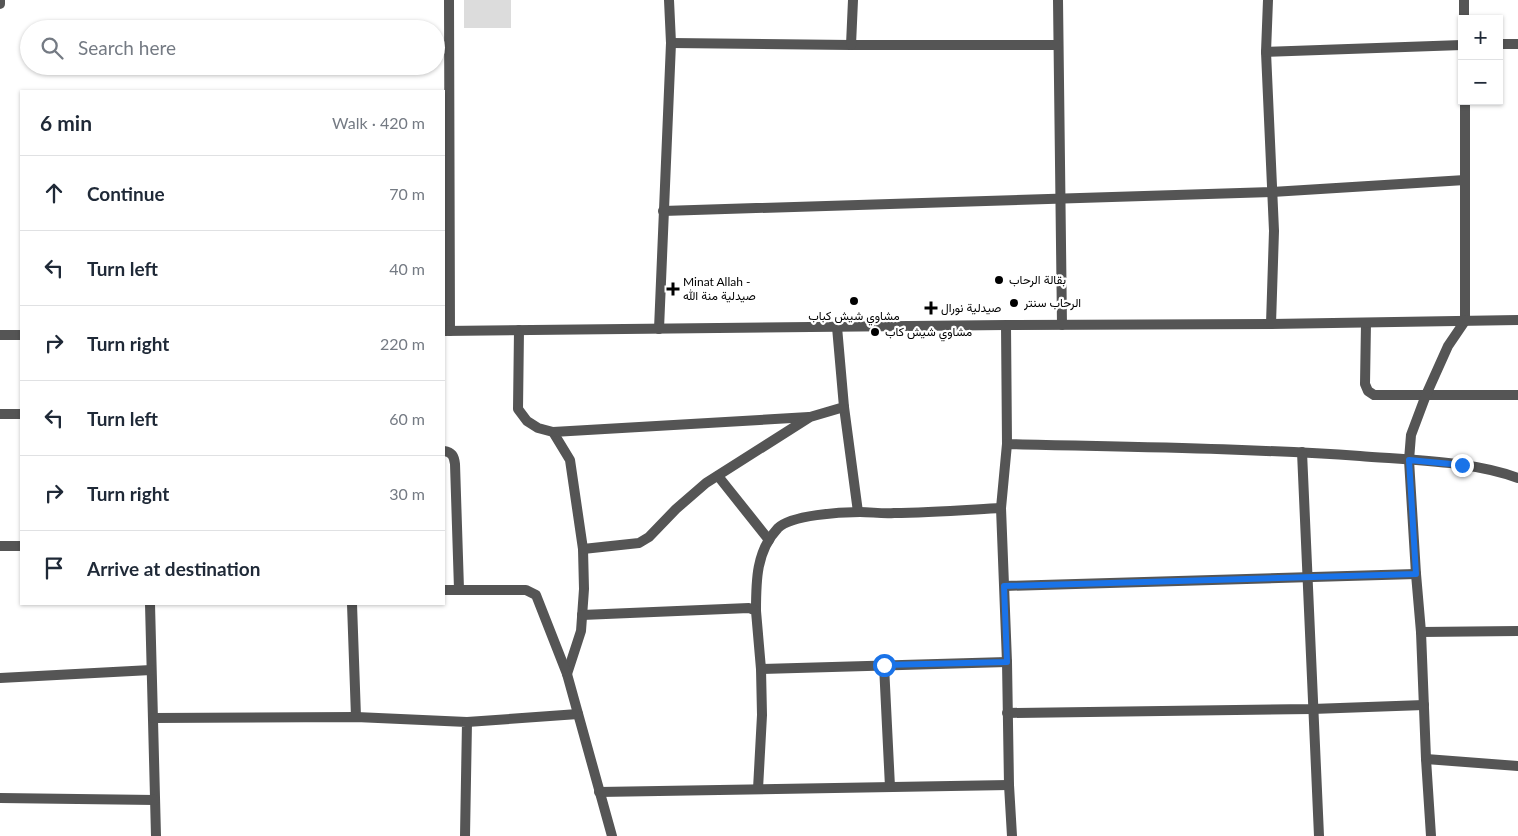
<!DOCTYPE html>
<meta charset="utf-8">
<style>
body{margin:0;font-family:Lato,Vazirmatn,sans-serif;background:#f2f2f3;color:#1f2937}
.controls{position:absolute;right:15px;top:15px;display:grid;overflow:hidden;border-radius:0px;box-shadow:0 1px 4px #0004}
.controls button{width:45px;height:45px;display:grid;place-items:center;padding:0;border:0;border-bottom:1px solid #e0e1e3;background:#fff;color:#1f2937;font:25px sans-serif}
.stop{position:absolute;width:15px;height:15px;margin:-11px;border:4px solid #1a73e8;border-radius:50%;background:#fff}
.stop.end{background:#1a73e8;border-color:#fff;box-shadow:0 1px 5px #0008}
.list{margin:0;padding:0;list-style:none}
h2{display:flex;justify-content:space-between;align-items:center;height:65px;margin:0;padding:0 20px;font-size:21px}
h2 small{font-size:16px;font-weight:400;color:#747a83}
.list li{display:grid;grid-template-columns:32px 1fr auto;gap:15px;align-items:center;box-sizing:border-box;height:75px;padding:0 20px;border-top:1px solid #e0e1e3}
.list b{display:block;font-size:19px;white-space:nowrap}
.list em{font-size:16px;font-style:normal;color:#747a83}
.icon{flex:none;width:28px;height:28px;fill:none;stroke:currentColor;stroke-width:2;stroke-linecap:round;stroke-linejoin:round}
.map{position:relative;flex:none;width:1518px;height:836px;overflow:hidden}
.search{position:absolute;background:#fff;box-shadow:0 1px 4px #0004;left:20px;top:20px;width:425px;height:55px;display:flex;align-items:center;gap:12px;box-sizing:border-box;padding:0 18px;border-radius:28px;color:#747a83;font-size:19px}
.panel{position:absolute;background:#fff;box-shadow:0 1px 4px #0004;left:20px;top:90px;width:425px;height:515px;border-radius:0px}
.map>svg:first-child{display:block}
.pitch{fill:#dcdcdc}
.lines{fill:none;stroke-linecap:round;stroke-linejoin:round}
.minor{stroke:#555;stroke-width:10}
.tertiary{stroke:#555;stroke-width:10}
.route{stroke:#1a73e8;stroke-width:6}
.poi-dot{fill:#000;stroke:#fff;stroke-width:2}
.labels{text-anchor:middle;stroke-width:4.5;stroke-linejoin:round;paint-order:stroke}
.poi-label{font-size:12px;fill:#000;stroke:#fff;text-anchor:start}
</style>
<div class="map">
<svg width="1518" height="836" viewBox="0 0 1518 836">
<rect width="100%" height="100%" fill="#fff"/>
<rect class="pitch" x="464" y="0" width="47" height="28"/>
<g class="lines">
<g class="minor">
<path d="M449,0L450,331"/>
<path d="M1058,0L1062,325"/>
<path d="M1268,0L1266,52L1274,231L1271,324"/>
<path d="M1464,0V19"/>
<path d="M0,4V0"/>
<path d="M671,43L851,45H1058"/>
<path d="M1499,44H1518"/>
<path d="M851,45L853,0"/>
<path d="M1266,52L1462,45"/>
<path d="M663,211L1272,192L1465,180"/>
<path d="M1366,323L1365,384L1368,391L1374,395H1518"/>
<path d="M1006,325L1007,444L1001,508L1007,662L1009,785L1012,836"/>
<path d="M659,329L671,43L669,0"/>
<path d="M519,330L518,409L527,421L538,428L553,432L570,460L583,549L584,589L581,631L567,674"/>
<path d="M844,407L858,512"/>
<path d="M0,414H21"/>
<path d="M553,432L809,417"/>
<path d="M1007,444C1125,447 1243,448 1360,456C1409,460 1473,461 1518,478"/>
<path d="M444,451C452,452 454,456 455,464L459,589"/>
<path d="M1302,452L1319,836"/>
<path d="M718,476L769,540"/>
<path d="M0,546H21"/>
<path d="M583,549L639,543L649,537L676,509L706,483L810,417L844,407L837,327"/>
<path d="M1005,586L1416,574"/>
<path d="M444,590H526L536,595L567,674L612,836"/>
<path d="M150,604L156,836"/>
<path d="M352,604L356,717"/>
<path d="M756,611C756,581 756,551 778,528C791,515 841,512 860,512C871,512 883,514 894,513C930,513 966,510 1001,508"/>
<path d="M582,615L749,608L756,611L761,669L1007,662"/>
<path d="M1421,632L1518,631"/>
<path d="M884,665L890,787"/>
<path d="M0,678L151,670"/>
<path d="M1007,713L1312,709L1424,705"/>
<path d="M153,718L356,717L467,722L465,836"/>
<path d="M467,722L578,714"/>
<path d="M1426,759L1518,766"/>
<path d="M758,789L762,715L761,669"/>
<path d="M599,792L1009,785"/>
<path d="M0,798L155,800"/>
<path d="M1431,836L1426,759L1421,632L1416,574L1409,460L1411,435L1426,395L1448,346L1465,321V101"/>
</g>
<g class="tertiary">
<path d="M444,331L1006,325L1271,324L1518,320"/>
<path d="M0,335H21"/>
</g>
</g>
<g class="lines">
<path class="route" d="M884,665L1007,662L1004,586L1416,574L1409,460L1462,465"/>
</g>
<g class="poi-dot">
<circle cx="999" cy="280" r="5"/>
<path d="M670.5 281.5h5v5h5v5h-5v5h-5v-5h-5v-5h5z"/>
<circle cx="854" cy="301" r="5"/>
<circle cx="1014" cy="303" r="5"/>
<path d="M928.5 300.5h5v5h5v5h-5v5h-5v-5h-5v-5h5z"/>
<circle cx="875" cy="332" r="5"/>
</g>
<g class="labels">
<g class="poi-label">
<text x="1009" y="284">بقالة الرحاب</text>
<text x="683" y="286">Minat Allah -<tspan x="683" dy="14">صيدلية منة الله</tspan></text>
<text x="1024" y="307">الرحاب سنتر</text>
<text x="941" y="312">صيدلية نورال</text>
<text x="854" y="320" text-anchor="middle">مشاوي شيش كباب</text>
<text x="885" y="336">مشاوي شيش كاب</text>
</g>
</g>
</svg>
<div class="controls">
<button>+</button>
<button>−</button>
</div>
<div class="stop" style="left:884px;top:665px"></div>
<div class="stop end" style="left:1462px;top:465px"></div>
<div class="search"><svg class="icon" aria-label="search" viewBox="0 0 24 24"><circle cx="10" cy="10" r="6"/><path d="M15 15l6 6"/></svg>Search here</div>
<section class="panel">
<h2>6 min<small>Walk · 420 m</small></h2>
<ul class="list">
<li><svg class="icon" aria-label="ahead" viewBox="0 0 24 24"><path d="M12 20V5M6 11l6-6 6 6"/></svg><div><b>Continue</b></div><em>70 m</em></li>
<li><svg class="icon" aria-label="left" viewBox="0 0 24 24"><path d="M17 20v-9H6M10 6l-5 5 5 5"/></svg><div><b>Turn left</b></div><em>40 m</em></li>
<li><svg class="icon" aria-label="right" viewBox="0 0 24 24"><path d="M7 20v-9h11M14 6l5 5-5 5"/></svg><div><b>Turn right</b></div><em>220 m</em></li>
<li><svg class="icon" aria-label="left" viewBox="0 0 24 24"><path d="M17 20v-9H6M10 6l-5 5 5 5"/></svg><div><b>Turn left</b></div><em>60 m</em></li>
<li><svg class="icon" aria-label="right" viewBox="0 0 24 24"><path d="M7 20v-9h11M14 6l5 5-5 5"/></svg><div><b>Turn right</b></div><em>30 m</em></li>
<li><svg class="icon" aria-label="arrive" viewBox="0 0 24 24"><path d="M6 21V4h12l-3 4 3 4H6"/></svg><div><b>Arrive at destination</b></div></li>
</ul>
</section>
</div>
